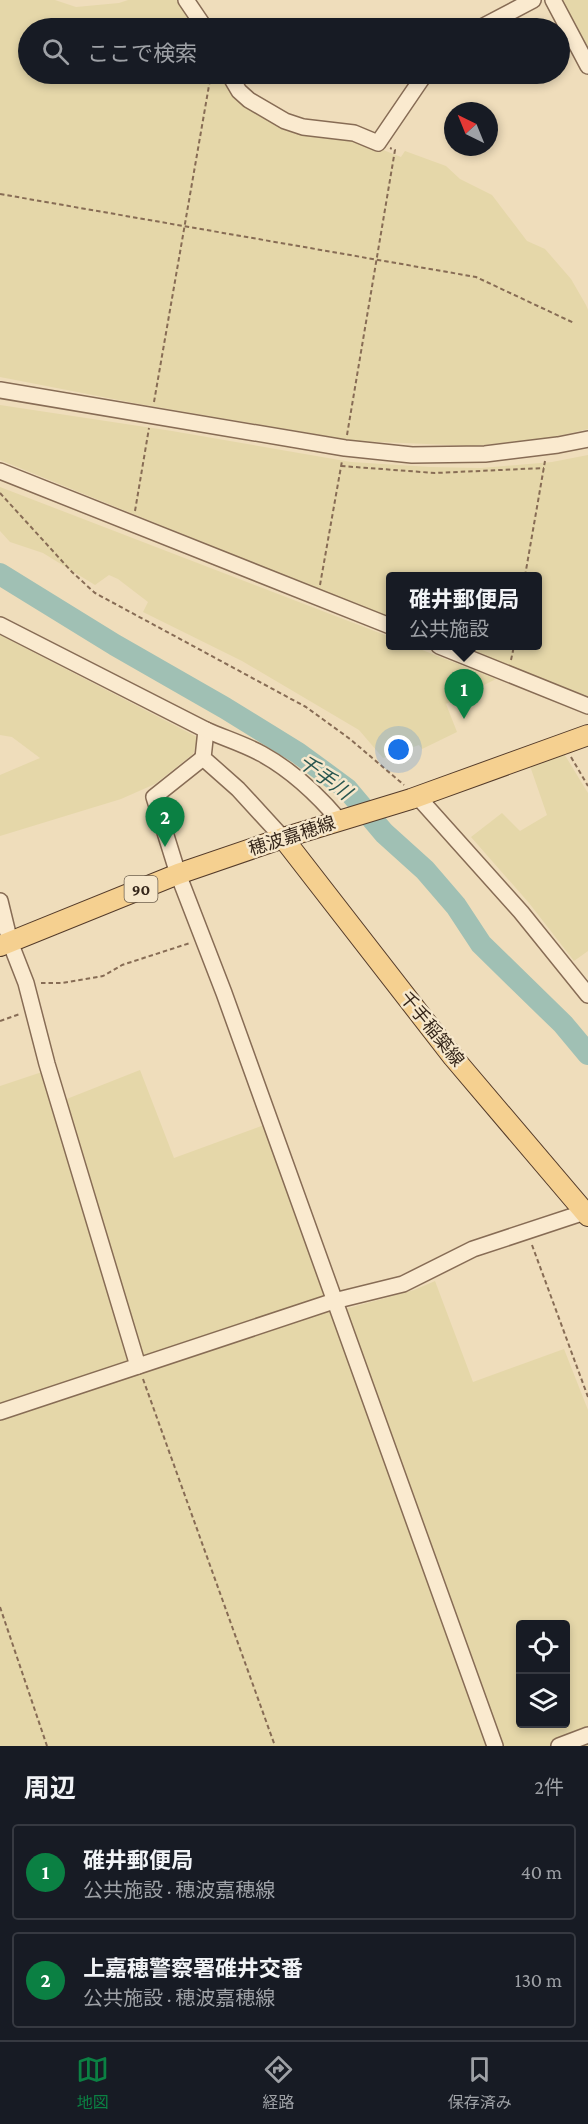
<!DOCTYPE html>
<html lang="ja">
<meta charset="utf-8">
<style>
body{margin:0;font-family:"Crimson Pro","Noto Sans JP",serif;background:#242831;color:#f1f3f6}
.controls{position:absolute;right:18px;bottom:18px;display:grid;overflow:hidden;border-radius:6px;box-shadow:0 3px 9px #0003}
.controls button{width:54px;height:54px;display:grid;place-items:center;padding:0;border:0;border-bottom:2px solid #363941;background:#171b24;color:#f1f3f6;font:30px sans-serif}
.compass{position:absolute;left:444px;top:102px;width:54px;height:54px;border-radius:50%;background:#171b24;box-shadow:0 3px 9px #0003;rotate:317deg}
.you{position:absolute;left:399px;top:750px;width:21px;height:21px;margin:-15px;border:4px solid #fff;border-radius:50%;background:#1a73e8;box-shadow:0 0 0 9px #1a73e833}
.badge{display:grid;place-items:center;width:39px;height:39px;border-radius:50%;background:#0b8043;color:#fff;font-size:20px;font-weight:700}
.pin{position:absolute;translate:-50% -50px;filter:drop-shadow(0 2px 3px #0008)}
.pin::after{content:'';position:absolute;top:32px;width:21px;height:18px;background:inherit;clip-path:polygon(0 0,100% 0,50% 100%)}
.popup{position:absolute;left:386px;top:572px;width:156px;height:78px;box-sizing:border-box;display:grid;place-content:center;border-radius:6px;background:#171b24;filter:drop-shadow(0 2px 4px #0005);font-size:20px;white-space:nowrap;color:#9ea1a6}
.popup b{font-size:22px;color:#f1f3f6}
.popup::after{content:'';position:absolute;left:50%;top:100%;margin-left:-12px;border:12px solid transparent;border-top-color:#171b24}
.list{margin:0;padding:0;list-style:none}
h2{display:flex;justify-content:space-between;align-items:center;height:78px;margin:0;padding:0 24px;font-size:26px}
h2 small{font-size:20px;font-weight:400;color:#9ea1a6}
.list li{display:grid;grid-template-columns:39px 1fr auto;gap:18px;align-items:center;box-sizing:border-box;height:96px;margin:0 12px 12px;padding:0 12px;border:2px solid #363941;border-radius:6px}
.list b{display:block;font-size:22px;white-space:nowrap}
.list p{margin:0;font-size:20px;white-space:nowrap;color:#9ea1a6}
.list em{font-size:20px;font-style:normal;color:#9ea1a6}
.icon{flex:none;width:33px;height:33px;fill:none;stroke:currentColor;stroke-width:2;stroke-linecap:round;stroke-linejoin:round}
.map{position:relative;flex:none;width:588px;height:1746px;overflow:hidden}
.search{position:absolute;background:#171b24;box-shadow:0 3px 9px #0003;left:18px;right:18px;top:18px;height:66px;display:flex;align-items:center;gap:15px;box-sizing:border-box;padding:0 21px;border-radius:33px;color:#9ea1a6;font-size:22px}
.sheet{height:294px;background:#171b24}
nav{display:flex;justify-content:space-around;align-items:center;box-sizing:border-box;height:84px;border-top:2px solid #363941;background:#171b24;font-size:16px;color:#9ea1a6}
nav a{display:grid;justify-items:center;gap:3px}
nav .on{color:#0b8043}
.map>svg:first-child{display:block}
.farmland{fill:#e5d7a9;fill-rule:evenodd}
.lines{fill:none;stroke-linecap:round;stroke-linejoin:round}
.river{stroke:#a0c0b4;stroke-width:22}
.minor-casing{stroke:#876c55;stroke-width:18}
.major-casing{stroke:#543b2a;stroke-width:22}
.path{stroke:#876c55;stroke-width:2;stroke-dasharray:4.5 3;stroke-linecap:butt}
.minor{stroke:#faeacf;stroke-width:15}
.major{stroke:#f5d090;stroke-width:20}
.labels{text-anchor:middle;stroke-width:5;stroke-linejoin:round;paint-order:stroke}
.shield{fill:#f6e7cb;stroke:#6f604f;stroke-width:1.5}
.shield-label{font-size:16px;font-weight:bold;fill:#35261a}
.street-label{font-size:18px;fill:#35261a;stroke:#f6e7cb}
.water-label{font-size:20px;font-style:italic;fill:#295650;stroke:#f6e7cb}
</style>
<div class="map">
<svg width="588" height="1746" viewBox="0 0 588 1746">
<rect width="100%" height="100%" fill="#efddbb"/>
<g class="farmland">
<path d="M0,0H55L76,7L119,3L128,0H177L185,7L198,28H28V74H221L255,109L273,123L292,131L358,140L401,157L405,151L446,166L460,179L492,195L527,241L545,249L571,279L586,305L588,310V429L554,437L474,446L356,441L139,404L0,377Z"/>
<path d="M560,0H588V55Z"/>
<path d="M0,405L172,431L351,462L430,467L481,468L552,462L588,455V696L458,646H538V576H390V618L0,460Z"/>
<path d="M0,487L390,637V646H412L496,679L446,704L457,732L422,749L419,745L383,758L359,730L242,661L143,612L148,602L118,579L109,575L95,585L43,553L10,542L0,531Z"/>
<path d="M0,635L199,738L193,754L155,784L121,799L0,836V775L40,758L12,737L0,735Z"/>
<path d="M563,752L588,793V951L574,961L529,903L471,837L502,813L520,831L547,815L530,766Z"/>
<path d="M140,1070L174,1158L264,1125L331,1313L414,1290L435,1281L473,1382L564,1349L588,1410V1746H0V1086L42,1072L54,1104ZM520,1624H566V1724H520Z"/>
</g>
<g class="lines">
<path class="river" d="M0,574L115,645L225,708L298,753L347,789L384,833L425,870L456,906L481,944L563,1024L588,1054"/>
<g class="minor-casing">
<g id="minor">
<path d="M186,0L205,28"/>
<path d="M553,0L588,66"/>
<path d="M480,28L533,0"/>
<path d="M229,74L239,91L249,100L285,121L303,127L354,133L378,143L425,74"/>
<path d="M0,390L345,448L412,455L485,454L558,445L588,439"/>
<path d="M0,471L390,626"/>
<path d="M0,625L206,730L203,758L238,789L283,838"/>
<path d="M439,646L588,706"/>
<path d="M206,730C224,738 244,744 262,754C293,771 317,794 340,821"/>
<path d="M203,758L154,797L178,874L224,993L495,1746"/>
<path d="M418,797L521,912L588,995"/>
<path d="M0,901L10,942L26,983L47,1064L138,1366"/>
<path d="M0,1412L334,1301L403,1284L473,1249L585,1212"/>
<path d="M559,1746L588,1735"/>
</g>
</g>
<g class="major-casing">
<g id="major">
<path d="M283,838L453,1057L588,1216"/>
<path d="M0,946L178,874L283,838L411,799L588,735"/>
</g>
</g>
<g class="path">
<path d="M0,194L476,277L574,323"/>
<path d="M154,402L211,74"/>
<path d="M347,435L395,150L390,148"/>
<path d="M341,466L435,473L544,468"/>
<path d="M0,493L72,572L95,593L306,707L350,739L404,785"/>
<path d="M135,511L149,428"/>
<path d="M525,576L545,461"/>
<path d="M320,585L342,461"/>
<path d="M511,660L514,646"/>
<path d="M571,757L588,786"/>
<path d="M41,983H62L103,976L122,965L190,943"/>
<path d="M0,1021L20,1014"/>
<path d="M532,1245L588,1397"/>
<path d="M143,1379L275,1746"/>
<path d="M0,1607L47,1746"/>
</g>
<use href="#minor" class="minor"/>
<use href="#major" class="major"/>
</g>
<g class="labels">
<rect class="shield" x="124.5" y="876" width="33" height="26" rx="4.5"/>
<g class="shield-label">
<text x="141" y="895">90</text>
</g>
<g class="street-label">
<text transform="translate(292 836) rotate(-18)" y="6">穂波嘉穂線</text>
<text transform="translate(432 1029) rotate(51)" y="6">千手稲築線</text>
</g>
<g class="water-label">
<text transform="translate(325 777) rotate(37)" y="7">千手川</text>
</g>
</g>
</svg>
<div class="controls">
<button><svg class="icon" aria-label="locate" viewBox="0 0 24 24"><circle cx="12" cy="12" r="6"/><path d="M12 2v4M12 18v4M2 12h4M18 12h4"/></svg></button>
<button><svg class="icon" aria-label="layers" viewBox="0 0 24 24"><path d="M12 4l9 5-9 5-9-5zM3 14l9 5 9-5"/></svg></button>
</div>
<svg class="compass" viewBox="-18 -18 36 36"><path d="M0-13l5 13h-10z" fill="#e53935"/><path d="M0 13l5-13h-10z" fill="#9ea1a6"/></svg>
<div class="you"></div>
<div class="pin badge" style="left:464px;top:719px">1</div>
<div class="popup"><b>碓井郵便局</b>公共施設</div>
<div class="pin badge" style="left:165px;top:847px">2</div>
<div class="search"><svg class="icon" aria-label="search" viewBox="0 0 24 24"><circle cx="10" cy="10" r="6"/><path d="M15 15l6 6"/></svg>ここで検索</div>
</div>
<section class="sheet">
<h2>周辺<small>2件</small></h2>
<ul class="list">
<li><span class="badge">1</span><div><b>碓井郵便局</b><p>公共施設 · 穂波嘉穂線</p></div><em>40 m</em></li>
<li><span class="badge">2</span><div><b>上嘉穂警察署碓井交番</b><p>公共施設 · 穂波嘉穂線</p></div><em>130 m</em></li>
</ul>
</section>
<nav>
<a class="on"><svg class="icon" aria-label="map" viewBox="0 0 24 24"><path d="M3 6l6-2 6 2 6-2v14l-6 2-6-2-6 2zM9 4v14M15 6v14"/></svg>地図</a>
<a><svg class="icon" aria-label="directions" viewBox="0 0 24 24"><path d="M12 3l9 9-9 9-9-9zM9 14v-3h6M13 9l2 2-2 2"/></svg>経路</a>
<a><svg class="icon" aria-label="saved" viewBox="0 0 24 24"><path d="M7 4h10v16l-5-4-5 4z"/></svg>保存済み</a>
</nav>
